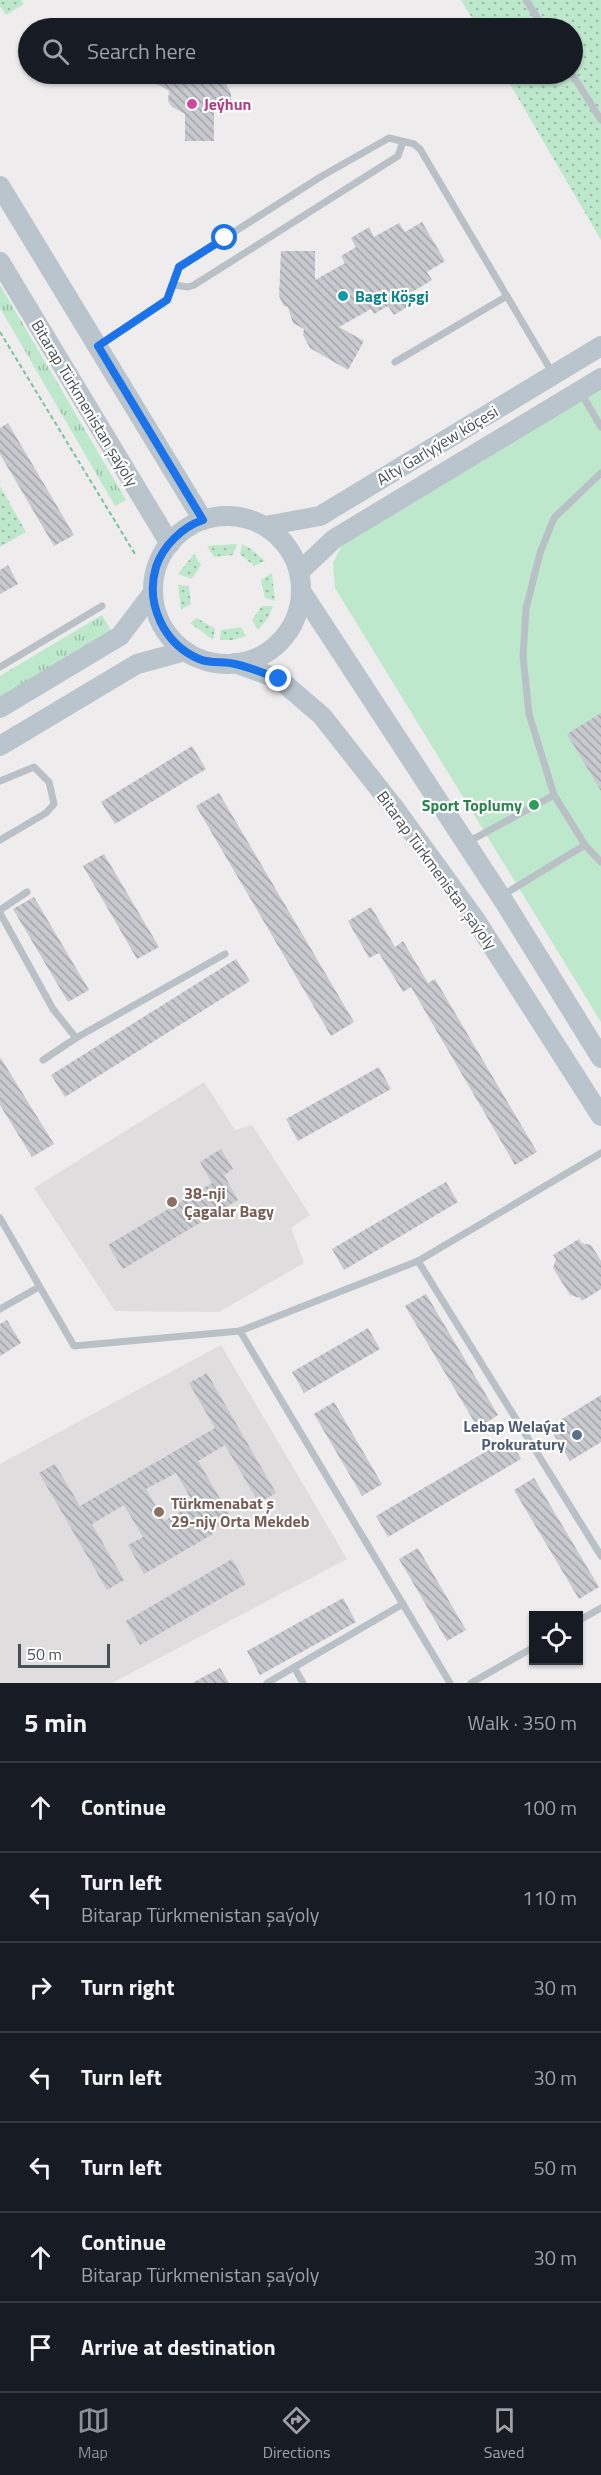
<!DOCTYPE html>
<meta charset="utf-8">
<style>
body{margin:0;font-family:"Titillium Web",sans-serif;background:#20242c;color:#f1f3f6}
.controls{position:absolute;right:18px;bottom:18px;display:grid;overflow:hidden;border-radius:0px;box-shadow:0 2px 4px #0004}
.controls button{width:54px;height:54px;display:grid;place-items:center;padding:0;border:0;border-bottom:2px solid #363941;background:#171b24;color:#f1f3f6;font:30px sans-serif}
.scale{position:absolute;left:18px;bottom:15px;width:92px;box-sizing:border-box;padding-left:6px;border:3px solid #465057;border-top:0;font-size:16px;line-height:21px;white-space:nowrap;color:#465057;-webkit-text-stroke:4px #fff;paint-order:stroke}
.stop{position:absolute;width:18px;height:18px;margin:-14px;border:4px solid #1a73e8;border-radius:50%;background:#fff}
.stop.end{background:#1a73e8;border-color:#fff;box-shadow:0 2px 6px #0008}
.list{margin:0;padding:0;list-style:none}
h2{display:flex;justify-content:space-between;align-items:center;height:78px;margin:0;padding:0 24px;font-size:26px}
h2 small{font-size:20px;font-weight:400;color:#9ea1a6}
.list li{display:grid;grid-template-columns:39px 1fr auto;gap:18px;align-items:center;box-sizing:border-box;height:90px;padding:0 24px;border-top:2px solid #363941}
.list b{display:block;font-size:22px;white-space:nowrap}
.list p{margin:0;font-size:20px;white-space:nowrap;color:#9ea1a6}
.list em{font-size:20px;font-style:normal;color:#9ea1a6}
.icon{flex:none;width:33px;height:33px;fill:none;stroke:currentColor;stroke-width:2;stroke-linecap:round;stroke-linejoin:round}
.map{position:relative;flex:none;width:601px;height:1683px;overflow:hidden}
.search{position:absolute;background:#171b24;box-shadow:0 2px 4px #0004;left:18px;right:18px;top:18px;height:66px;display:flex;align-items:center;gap:15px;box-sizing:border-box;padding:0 21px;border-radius:33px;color:#9ea1a6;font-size:22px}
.sheet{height:708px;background:#171b24}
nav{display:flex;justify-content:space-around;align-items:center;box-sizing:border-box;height:84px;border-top:2px solid #363941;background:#171b24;font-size:16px;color:#9ea1a6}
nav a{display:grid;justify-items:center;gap:3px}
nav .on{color:#8c9099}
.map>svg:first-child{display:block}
.education{fill:#dfdddd}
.grass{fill:url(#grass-tufts)}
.park{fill:url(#park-dots)}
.pitch{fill:#bee8cb}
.building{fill:url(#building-back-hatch);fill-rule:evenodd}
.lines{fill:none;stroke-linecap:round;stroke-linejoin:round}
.path{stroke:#7bc199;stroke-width:2;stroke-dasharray:4.5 3;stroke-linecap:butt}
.lane{stroke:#b9c1c7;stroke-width:7}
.secondary{stroke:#b9c4cc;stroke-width:20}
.route{stroke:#1a73e8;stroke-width:8}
.hotel-dot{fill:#d1479c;stroke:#fff;stroke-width:2}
.culture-dot{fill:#0f9aa8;stroke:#fff;stroke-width:2}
.leisure-dot{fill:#2e9e5b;stroke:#fff;stroke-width:2}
.education-dot{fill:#8d6e63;stroke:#fff;stroke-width:2}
.service-dot{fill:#5c6f8a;stroke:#fff;stroke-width:2}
.labels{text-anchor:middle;stroke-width:4.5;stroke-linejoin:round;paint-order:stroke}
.hotel-label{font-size:16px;font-weight:bold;fill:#b23c85;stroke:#fff;text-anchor:start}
.culture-label{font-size:16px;font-weight:bold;fill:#0d838f;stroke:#fff;text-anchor:start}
.street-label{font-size:16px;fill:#465057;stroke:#fff}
.leisure-label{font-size:16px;font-weight:bold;fill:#27864d;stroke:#fff;text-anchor:end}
.education-label{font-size:16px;font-weight:bold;fill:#785e54;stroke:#fff;text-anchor:start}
.service-label{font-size:16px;font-weight:bold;fill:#4e5e75;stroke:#fff;text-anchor:end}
</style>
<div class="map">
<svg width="601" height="1683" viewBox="0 0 601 1683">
<defs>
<pattern id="grass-tufts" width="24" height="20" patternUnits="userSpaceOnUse" patternTransform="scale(1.5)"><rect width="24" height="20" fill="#bee8cb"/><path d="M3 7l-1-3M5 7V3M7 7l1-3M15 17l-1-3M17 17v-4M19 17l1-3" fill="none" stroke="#9cbea8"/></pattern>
<pattern id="park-dots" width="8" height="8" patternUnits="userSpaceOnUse" patternTransform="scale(1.5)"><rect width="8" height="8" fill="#bee8cb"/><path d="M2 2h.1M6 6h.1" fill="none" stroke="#9cbea8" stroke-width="1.8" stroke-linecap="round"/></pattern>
<pattern id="building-back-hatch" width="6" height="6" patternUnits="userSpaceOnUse" patternTransform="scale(1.5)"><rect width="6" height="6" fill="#c7c9ce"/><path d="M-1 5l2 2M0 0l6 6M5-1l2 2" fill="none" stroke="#a3a6aa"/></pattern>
</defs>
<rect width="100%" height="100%" fill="#eeecec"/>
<g class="education">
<path d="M204,1082L235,1130L252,1125L310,1215L291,1228L304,1263L219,1312L115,1311L34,1188Z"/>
<path d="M221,1345L347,1559L112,1683H0V1464Z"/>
</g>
<g class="grass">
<path d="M0,285L126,500L115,506L0,308Z"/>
<path d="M102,615L112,632L0,698V676Z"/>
</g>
<g class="park">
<path d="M0,0H21L24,4L6,15L0,6Z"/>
<path d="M461,0H601V240L504,74H572V28H478Z"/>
<path d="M0,486L26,532L0,547Z"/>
<path d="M237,544L233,555L214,557L207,546Z"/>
<path d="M242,544L251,549L265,561L254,566L240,554Z"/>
<path d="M194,554L201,565L192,579L178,574Z"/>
<path d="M272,573L275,601L265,598L261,580Z"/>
<path d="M178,585L189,586L191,604L181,610Z"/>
<path d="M262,606H273L268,618L258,630L252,620Z"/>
<path d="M197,618L215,629L213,640L190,623Z"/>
<path d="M241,627L246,636L233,640H220L221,630Z"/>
</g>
<path class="pitch" d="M601,388V1022L335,588L333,563L342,545Z"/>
<g class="building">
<path d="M140,74H237L224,81L231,93V101H214V141H185V114L172,107L168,101L169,91Z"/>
<path d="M422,222L445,261L427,272L432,280L407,295L412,304L394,315L388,306L374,314L371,309L339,327L364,341L348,370L310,348L303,335L304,329L293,323L288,307L284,306L279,296L281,251H315V280L345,263L341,256L356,247L351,238L369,227L374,237L399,223L405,232Z"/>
<path d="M8,423L74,535L54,546L0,454V428Z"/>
<path d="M8,565L18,584L0,594V570Z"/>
<path d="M601,713V791L567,734Z"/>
<path d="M192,746L206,769L115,824L101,802Z"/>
<path d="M219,793L354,1022L331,1036L196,806Z"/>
<path d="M104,854L159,947L137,959L83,866Z"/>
<path d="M34,897L89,990L68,1002L13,909Z"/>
<path d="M371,907L395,947L403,941L428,983L435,979L537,1152L515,1165L411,987L403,992L379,953L369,958L348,921Z"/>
<path d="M236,959L250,981L65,1097L51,1075Z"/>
<path d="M0,1057L54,1144L32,1157L0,1105Z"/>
<path d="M379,1067L391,1089L298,1141L286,1119Z"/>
<path d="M221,1149L233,1169L224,1175L238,1200L123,1269L108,1245L212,1183L200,1162Z"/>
<path d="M446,1182L458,1202L344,1270L332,1249Z"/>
<path d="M579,1239L581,1243L591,1245L601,1261V1289L582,1301L580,1298L570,1295L553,1268L556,1259L553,1255Z"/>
<path d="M426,1294L498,1415L478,1428L405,1306Z"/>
<path d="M7,1320L21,1343L0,1356V1324Z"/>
<path d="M368,1328L380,1349L304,1393L292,1372Z"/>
<path d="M207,1373L276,1493L259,1503L225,1445L198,1461L232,1519L211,1531L213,1534L144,1574L128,1545L143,1537L124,1505L92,1524L124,1580L107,1590L39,1473L55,1464L80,1506L215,1428L189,1383ZM176,1473L194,1504L164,1521L146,1489Z"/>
<path d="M601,1395V1442L570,1461L549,1427Z"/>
<path d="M334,1402L382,1484L362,1496L314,1414Z"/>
<path d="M509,1438L521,1459L388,1537L376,1516Z"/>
<path d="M534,1478L599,1587L579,1599L514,1490Z"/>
<path d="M418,1548L466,1630L447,1641L399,1559Z"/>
<path d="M232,1559L246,1584L140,1645L126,1621Z"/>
<path d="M343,1598L356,1622L260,1675L247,1651Z"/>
<path d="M220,1668L229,1683H192Z"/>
</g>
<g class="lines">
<path class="path" d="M0,332L135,554"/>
<g class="lane">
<path d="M526,0L544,28"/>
<path d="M572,74L601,120"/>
<path d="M174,285L188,287L194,285L398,156L403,142"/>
<path d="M100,345L167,299L179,267L322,176L389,138L414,144L420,149L553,374"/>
<path d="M395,362L507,296"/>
<path d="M581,393L601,427"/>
<path d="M0,667L102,606"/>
<path d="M0,781L34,767L49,782L54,804L46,813L0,840"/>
<path d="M554,795L585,845"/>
<path d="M468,842L554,795L529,714L523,656L526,609L540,553L554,518L601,473"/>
<path d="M503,895L585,845L601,862"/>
<path d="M0,910L27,892"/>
<path d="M0,913L53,1009L76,1038"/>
<path d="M43,1060L76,1038L225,954"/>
<path d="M0,1218L74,1346L240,1331L418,1261L601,1153"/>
<path d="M418,1261L601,1556"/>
<path d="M0,1309L39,1287"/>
<path d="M240,1331L450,1683"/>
<path d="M578,1621L601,1608"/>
<path d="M294,1667L303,1683"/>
<path d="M267,1683L403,1604"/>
<path d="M471,1683L534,1647"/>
</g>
<g class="secondary">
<path d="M0,186L203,520"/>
<path d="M0,262L170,544"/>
<circle cx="227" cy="590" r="74"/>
<path d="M265,526L320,516L601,346"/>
<path d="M299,572L334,539L601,378"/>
<path d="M301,591L505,903L601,1058"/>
<path d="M235,663L279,679L322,716L396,810L475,919L601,1116"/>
<path d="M0,708L120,636L152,594"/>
<path d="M0,746L137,664L185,651"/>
</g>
</g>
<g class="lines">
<path class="route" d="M225,238L179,267L167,300L98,346L203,520C182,527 163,546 156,567C145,604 164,644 199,659C211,664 223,661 235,664C250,667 265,674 279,679"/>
</g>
<circle class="hotel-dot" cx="192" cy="104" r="6"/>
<circle class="culture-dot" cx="343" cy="296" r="6"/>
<circle class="leisure-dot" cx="534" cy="805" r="6"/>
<g class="education-dot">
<circle cx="172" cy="1202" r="6"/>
<circle cx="159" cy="1512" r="6"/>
</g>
<circle class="service-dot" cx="577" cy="1435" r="6"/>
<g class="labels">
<g class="hotel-label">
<text x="204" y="110">Jeýhun</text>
</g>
<g class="culture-label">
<text x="355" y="302">Bagt Köşgi</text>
</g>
<g class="street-label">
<text transform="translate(85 403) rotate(59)" y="6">Bitarap Türkmenistan şaýoly</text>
<text transform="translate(437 445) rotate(-31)" y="6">Alty Garlyýew köçesi</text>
<text transform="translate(437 870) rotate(54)" y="6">Bitarap Türkmenistan şaýoly</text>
</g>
<g class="leisure-label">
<text x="522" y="811">Sport Toplumy</text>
</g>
<g class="education-label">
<text x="184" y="1199">38-nji<tspan x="184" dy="18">Çagalar Bagy</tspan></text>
<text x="171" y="1509">Türkmenabat ş<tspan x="171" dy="18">29-njy Orta Mekdeb</tspan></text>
</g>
<g class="service-label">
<text x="565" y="1432">Lebap Welaýat<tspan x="565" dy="18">Prokuratury</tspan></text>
</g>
</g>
</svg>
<div class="controls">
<button><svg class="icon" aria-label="locate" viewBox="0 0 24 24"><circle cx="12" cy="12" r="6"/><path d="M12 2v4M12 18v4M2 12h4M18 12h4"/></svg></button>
</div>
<div class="scale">50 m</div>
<div class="stop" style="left:225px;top:238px"></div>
<div class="stop end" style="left:279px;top:679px"></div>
<div class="search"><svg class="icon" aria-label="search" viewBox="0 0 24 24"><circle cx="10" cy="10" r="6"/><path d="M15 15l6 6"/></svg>Search here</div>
</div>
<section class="sheet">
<h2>5 min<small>Walk · 350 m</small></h2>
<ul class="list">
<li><svg class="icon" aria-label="ahead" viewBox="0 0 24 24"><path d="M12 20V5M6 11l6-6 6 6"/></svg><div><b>Continue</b></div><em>100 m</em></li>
<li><svg class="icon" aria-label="left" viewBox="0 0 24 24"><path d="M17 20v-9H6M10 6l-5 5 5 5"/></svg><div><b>Turn left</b><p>Bitarap Türkmenistan şaýoly</p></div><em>110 m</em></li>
<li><svg class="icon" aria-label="right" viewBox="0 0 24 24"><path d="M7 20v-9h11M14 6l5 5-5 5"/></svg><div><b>Turn right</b></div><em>30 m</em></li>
<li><svg class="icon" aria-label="left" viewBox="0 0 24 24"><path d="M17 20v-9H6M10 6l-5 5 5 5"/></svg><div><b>Turn left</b></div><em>30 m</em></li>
<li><svg class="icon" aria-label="left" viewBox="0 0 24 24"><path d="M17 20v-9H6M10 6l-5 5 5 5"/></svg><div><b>Turn left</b></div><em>50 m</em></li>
<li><svg class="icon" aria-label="ahead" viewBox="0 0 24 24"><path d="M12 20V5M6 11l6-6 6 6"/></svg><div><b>Continue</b><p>Bitarap Türkmenistan şaýoly</p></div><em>30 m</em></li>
<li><svg class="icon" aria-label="arrive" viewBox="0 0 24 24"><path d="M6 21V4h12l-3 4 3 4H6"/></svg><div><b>Arrive at destination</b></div></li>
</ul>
</section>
<nav>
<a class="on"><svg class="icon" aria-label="map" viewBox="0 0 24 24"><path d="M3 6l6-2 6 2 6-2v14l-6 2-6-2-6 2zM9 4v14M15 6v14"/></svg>Map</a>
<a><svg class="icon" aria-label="directions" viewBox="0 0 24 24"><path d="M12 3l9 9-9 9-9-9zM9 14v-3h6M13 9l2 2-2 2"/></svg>Directions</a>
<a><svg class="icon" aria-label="saved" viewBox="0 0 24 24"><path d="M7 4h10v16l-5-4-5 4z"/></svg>Saved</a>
</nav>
